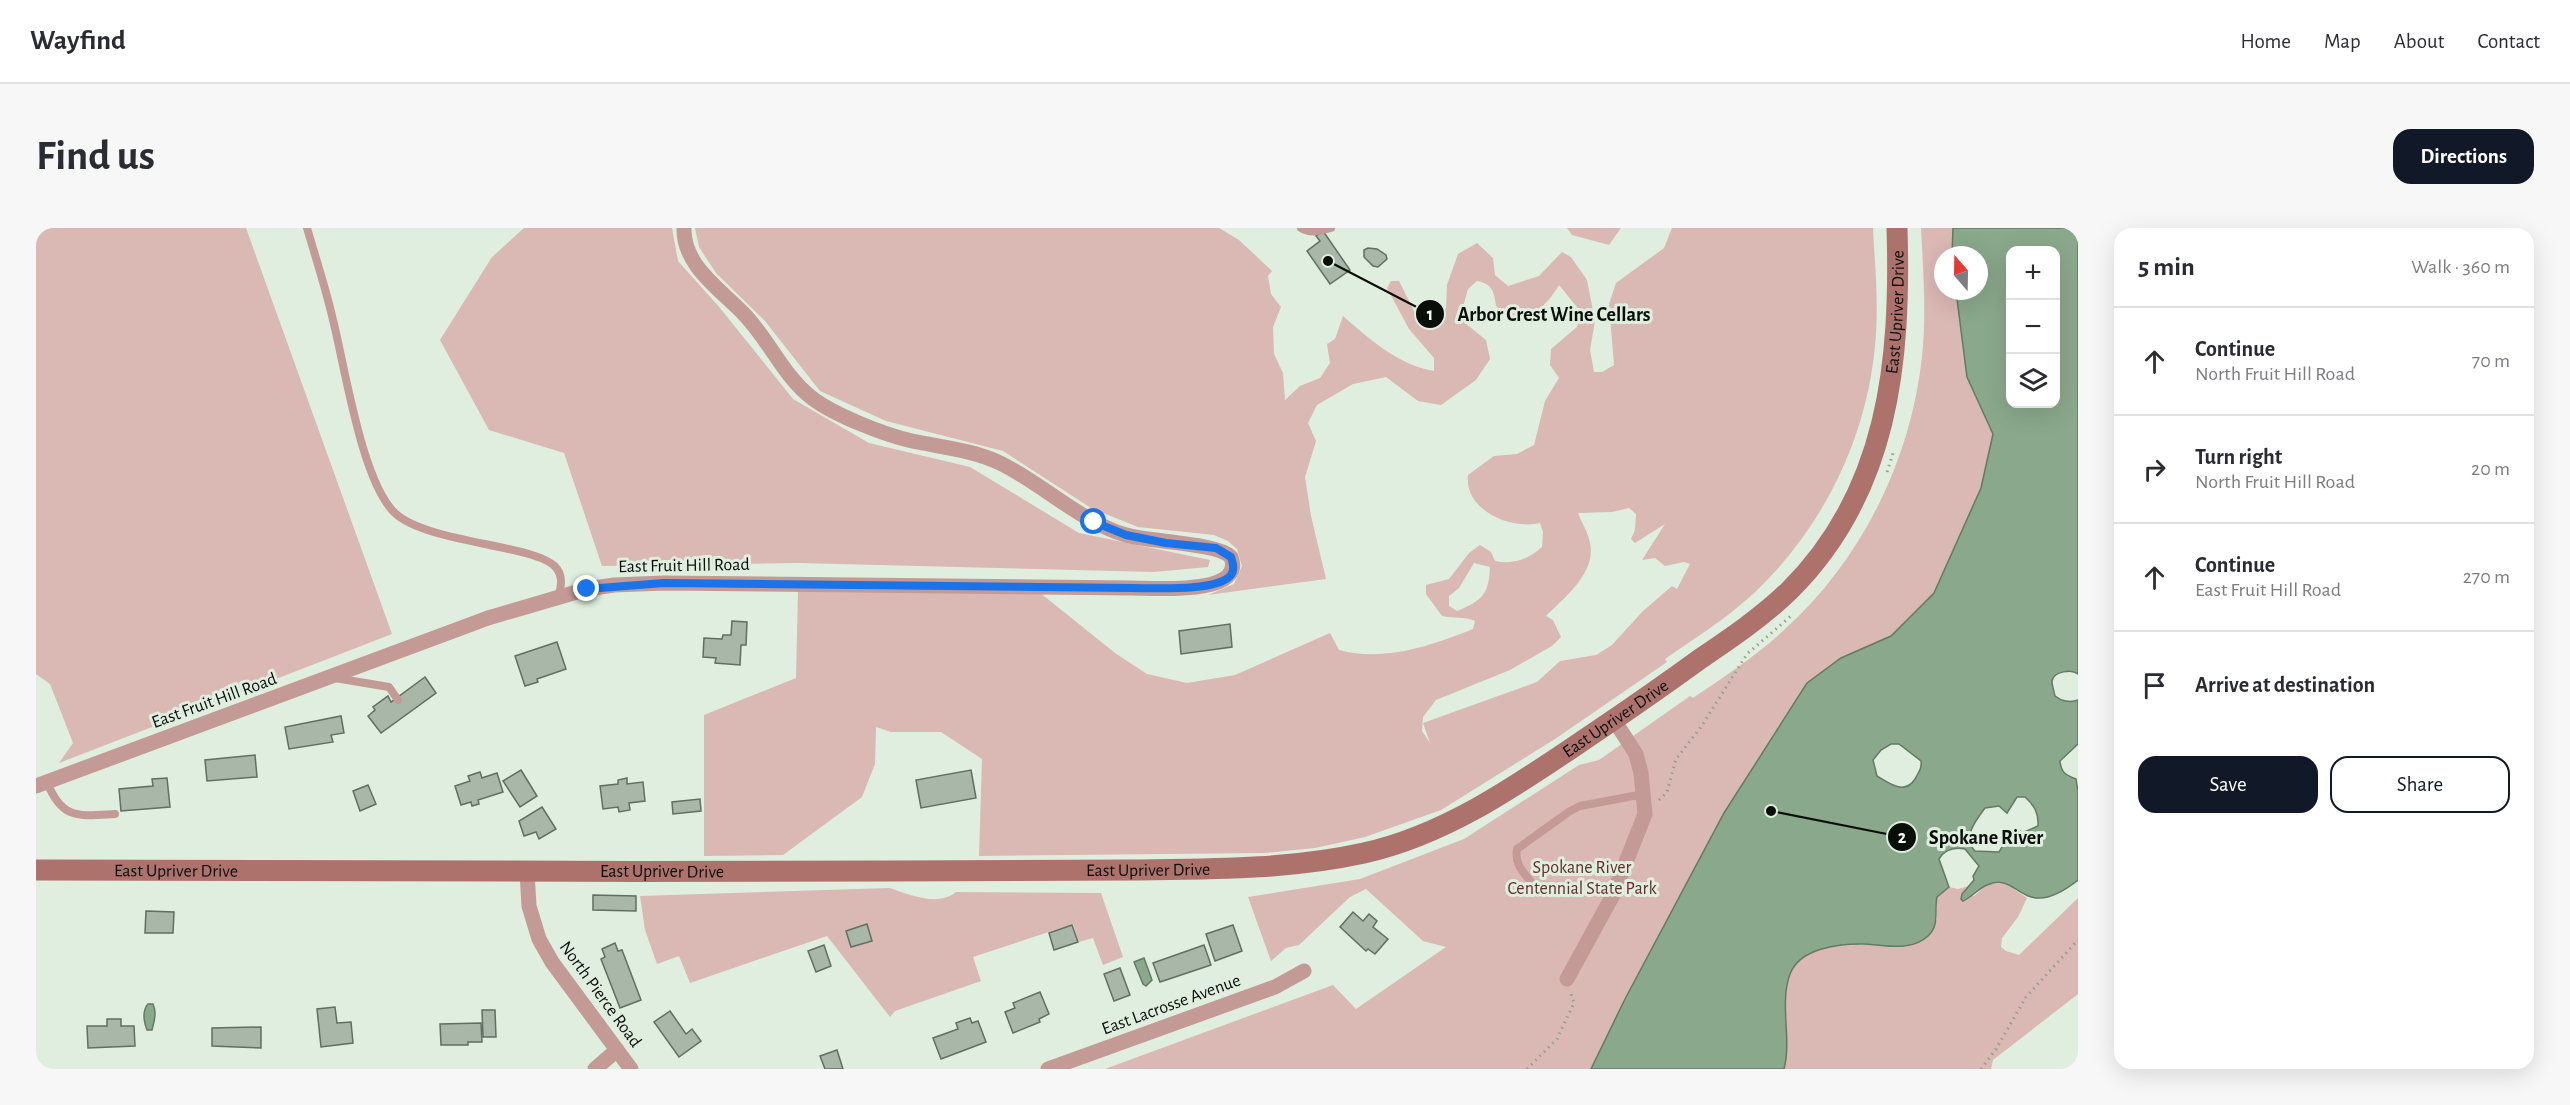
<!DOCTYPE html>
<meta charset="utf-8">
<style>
body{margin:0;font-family:"Alegreya Sans",sans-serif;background:#f7f7f7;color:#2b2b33}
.controls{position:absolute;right:18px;top:18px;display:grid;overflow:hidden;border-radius:12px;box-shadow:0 6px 24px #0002}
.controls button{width:54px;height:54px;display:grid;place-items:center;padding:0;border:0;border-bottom:2px solid #e1e1e2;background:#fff;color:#2b2b33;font:30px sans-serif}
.compass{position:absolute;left:1898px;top:18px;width:54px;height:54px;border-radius:50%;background:#fff;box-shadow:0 6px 24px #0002;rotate:340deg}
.stop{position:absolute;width:18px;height:18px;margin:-14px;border:4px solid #1a73e8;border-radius:50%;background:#fff}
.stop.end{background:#1a73e8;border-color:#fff;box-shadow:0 2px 6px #0008}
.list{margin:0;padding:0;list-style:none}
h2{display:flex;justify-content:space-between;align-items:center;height:78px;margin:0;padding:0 24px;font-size:26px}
h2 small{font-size:20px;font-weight:400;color:#7c7c81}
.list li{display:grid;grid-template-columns:39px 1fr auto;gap:18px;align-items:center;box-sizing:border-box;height:108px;padding:0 24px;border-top:2px solid #e1e1e2}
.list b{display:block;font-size:22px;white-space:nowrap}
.list p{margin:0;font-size:20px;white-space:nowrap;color:#7c7c81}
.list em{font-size:20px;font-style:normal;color:#7c7c81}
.actions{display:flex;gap:12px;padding:18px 24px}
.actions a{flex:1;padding:14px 0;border:2px solid #111827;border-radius:18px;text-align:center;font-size:21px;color:#111827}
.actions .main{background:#111827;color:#fff}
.icon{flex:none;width:33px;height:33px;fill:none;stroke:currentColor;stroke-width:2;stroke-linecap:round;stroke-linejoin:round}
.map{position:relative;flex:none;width:2042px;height:841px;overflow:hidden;border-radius:18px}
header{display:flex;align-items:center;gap:36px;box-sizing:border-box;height:84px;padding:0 30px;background:#fff;border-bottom:2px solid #e1e1e2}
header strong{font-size:28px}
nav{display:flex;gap:33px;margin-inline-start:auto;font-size:21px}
.intro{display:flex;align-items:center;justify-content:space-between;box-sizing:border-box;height:144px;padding:0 36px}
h1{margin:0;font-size:42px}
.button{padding:15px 27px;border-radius:18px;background:#111827;color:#fff;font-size:21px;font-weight:700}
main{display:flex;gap:36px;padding:0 36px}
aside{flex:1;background:#fff;border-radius:18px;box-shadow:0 6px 24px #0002}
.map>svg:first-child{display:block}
.green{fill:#dab8b4;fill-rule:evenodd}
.water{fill:#8aa88b;stroke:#637a64;stroke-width:1.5;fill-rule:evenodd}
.building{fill:#a9b7a9;stroke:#616e62;stroke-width:1.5}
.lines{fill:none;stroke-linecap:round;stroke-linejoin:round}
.path{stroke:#949f94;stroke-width:3;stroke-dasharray:1.5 4.5;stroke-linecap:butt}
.lane{stroke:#c39a95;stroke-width:8}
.street{stroke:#c39a95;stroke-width:15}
.secondary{stroke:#ae726d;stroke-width:21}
.route{stroke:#1a73e8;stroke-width:8}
.labels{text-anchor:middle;stroke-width:6;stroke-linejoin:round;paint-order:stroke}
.street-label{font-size:18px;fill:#090e09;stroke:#dfeedf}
.park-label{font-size:18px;fill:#652c29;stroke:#dfeedf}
.leader{fill:none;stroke:#090e09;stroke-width:2}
.callout-dot{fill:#090e09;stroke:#dfeedf;stroke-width:2}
.mark-label{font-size:18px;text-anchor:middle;font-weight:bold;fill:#fff}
.callout-label{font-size:20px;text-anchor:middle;font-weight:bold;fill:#090e09;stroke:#dfeedf;stroke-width:6;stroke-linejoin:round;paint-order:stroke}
</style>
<header>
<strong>Wayfind</strong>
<nav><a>Home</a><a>Map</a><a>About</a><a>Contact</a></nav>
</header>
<div class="intro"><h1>Find us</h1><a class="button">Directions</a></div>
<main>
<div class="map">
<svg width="2042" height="841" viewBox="0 0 2042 841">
<rect width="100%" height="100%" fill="#dfeedf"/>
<g class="green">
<path d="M0,0H210L356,406L23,535L37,515L14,456L0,446Z"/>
<path d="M488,0H636L642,33L684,80L757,171L833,215L934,239L1043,305L1174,332L1172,339L1118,344L763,335L566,338L528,225L453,202L404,112L456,29Z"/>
<path d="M659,0H1183L1203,12L1236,43L1232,48L1235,66L1245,79L1237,99L1238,126L1247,145L1249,172L1264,158L1284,150L1294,135L1291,116L1299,111L1307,88C1332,110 1364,138 1398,143V130L1373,101L1351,60L1355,53H1363L1382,91L1399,92L1410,80L1411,57L1422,26L1441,15L1457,30L1459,47L1472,58L1503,48L1526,24L1535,29L1551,52L1559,93L1554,122L1558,144H1566L1578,137L1573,76L1580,55L1628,20L1636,0H1837C1839,39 1843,79 1839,118C1830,213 1786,301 1717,366C1690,391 1659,410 1629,431L1631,434L1519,511L1405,582L1329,609L1279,620L1228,625L943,628L946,531L905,504H855L840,499L839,536L826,569L747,627L668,628V487L760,450L762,363L1003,364L1079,425L1111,446L1151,455L1199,447L1294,405L1303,422C1348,434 1395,418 1437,401L1439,393C1428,388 1418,391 1406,388L1390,366V357L1413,351L1433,325L1444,317L1455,324L1459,333C1477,337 1493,331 1506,319L1507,304L1504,295C1474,302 1428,282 1432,247L1458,228L1481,226L1498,217L1509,173L1523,150L1514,137L1515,121L1541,99L1545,84L1523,57C1511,77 1498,90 1474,90L1460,78C1458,64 1457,56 1441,53L1432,61L1425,86L1429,95L1450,112L1454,131L1440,152L1405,177L1382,173L1350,149L1317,156L1281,177L1272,195L1280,213L1269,249L1275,288L1290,351L1172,367L1198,356L1206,338L1201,321L1192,313L1178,307L1102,299L1055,280L967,223L850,193L784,163L729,93L680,45L663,19ZM1593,280L1600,286L1599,302L1595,311L1599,315L1629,296L1606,332L1619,330L1629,338L1648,334L1654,336L1641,361L1636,358L1606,384L1576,417L1560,427L1524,433L1501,454L1387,495L1394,515L1386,503L1387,489L1400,472L1474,442L1516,418L1525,409L1517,392L1510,388C1530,368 1563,343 1553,311C1551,302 1545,294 1542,285L1576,284ZM1438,335L1454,339C1453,366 1446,373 1421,383L1413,378V368L1423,360Z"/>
<path d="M1531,0H1585L1573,17L1536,7Z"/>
<path d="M1885,0H1917L1916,27H1907V63H1920L1931,149L1957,206L1945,260L1898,365L1855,408L1805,430L1771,455L1688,585L1589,771L1555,841H1069L1297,757L1320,781L1410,719L1387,713L1330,661L1314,669L1263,717L1250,720L1235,733L1212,669L1324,651L1428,611L1543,537L1563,532L1654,468L1657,470C1688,449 1720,428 1748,402C1828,330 1878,226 1887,118C1890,79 1887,39 1885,0Z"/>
<path d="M1969,655L1991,670L1982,689L1966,710L1965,719L1970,723L1983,727L2042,670V766L1957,832L1955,841H1748C1754,818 1749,795 1750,772C1750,759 1753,742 1762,732C1779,712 1845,717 1870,719L1901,692V669L1913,659L1922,661L1933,658L1926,666L1938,668L1952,656Z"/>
<path d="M854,660C874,667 902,679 920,664L1065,665L1087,729L1067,737L1057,710L1043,714L1037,696L937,729L945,753L859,783L854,789L791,708L654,755L643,728L621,736L609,702L604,668Z"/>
</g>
<g class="water">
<path d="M1917,0H2042V446C2036,441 2018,443 2016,453C2016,457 2018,464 2019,468C2025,473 2034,475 2042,472V516L2024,533C2025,545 2030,547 2040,551L2042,563V652C1985,697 1984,642 1951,657C1943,660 1936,669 1927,673L1925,671L1926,666L1938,652L1937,648L1943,638L1929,621C1918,619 1909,621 1903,631L1913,659L1901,669C1898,683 1904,697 1892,708C1874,725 1847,716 1826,716C1802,716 1764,720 1754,746C1743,776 1756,810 1748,841H1555L1589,771L1688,585L1771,455L1805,430L1855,408L1898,365L1945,260L1957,206L1931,149L1920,63H1943V27H1916ZM2020,22V176H1974V22ZM1855,516H1863L1885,533C1886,540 1883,544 1879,551C1869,567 1854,556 1841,548L1837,532L1845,522ZM1981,569H1989C1998,577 2003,585 2002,598L1986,605L1981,600L1977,601L1963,624L1939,623C1926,609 1940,592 1949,580L1963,578L1971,585Z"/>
<path d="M1108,730L1116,752L1110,758L1107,756L1098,734Z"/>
<path d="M112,776H117C121,785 118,794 116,802H111C108,794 106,783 112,776Z"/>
</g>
<g class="building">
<path d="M1287,3L1314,42L1294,56L1271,23L1284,13L1280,8Z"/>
<path d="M1332,20L1341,21L1350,27L1351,31L1342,39L1337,38L1328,29V22Z"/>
<path d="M696,393L711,394L710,417H705L704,437L679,435L680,430L667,429L668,410L686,411L687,407H695Z"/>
<path d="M1194,396L1196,419L1145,426L1143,403Z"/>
<path d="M521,414L530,441L501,451L502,454L489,458L479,428Z"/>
<path d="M389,449L400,465L345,505L332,488L339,482L337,479L352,468L355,474Z"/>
<path d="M305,488L308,505L295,507L297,514L253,521L249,499Z"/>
<path d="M219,527L221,549L171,553L169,532Z"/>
<path d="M485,542L501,568L484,579L467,553Z"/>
<path d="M935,542L940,570L885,580L880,552Z"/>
<path d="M444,544L446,550L461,545L467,564L442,572L443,576L436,578L435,574L425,577L419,558L434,553L432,548Z"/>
<path d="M131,550L134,579L85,583L83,561L117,558L116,551Z"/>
<path d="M591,550V556L607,554L609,573L593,575L594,582L583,584L582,579L567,581L564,558L582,556V552Z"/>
<path d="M332,557L340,576L324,583L317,563Z"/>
<path d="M664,571L665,583L637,586L636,574Z"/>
<path d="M506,579L520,601L503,611L500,604L488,608L483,593Z"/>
<path d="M557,667L600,668V683L557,682Z"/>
<path d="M110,683L138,684L137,705H109Z"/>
<path d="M1317,684L1327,693L1333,686L1341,693L1337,699L1352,711L1339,726L1332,721L1330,723L1304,699Z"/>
<path d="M831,696L836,713L815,719L810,703Z"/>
<path d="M1036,697L1042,714L1018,722L1013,705Z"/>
<path d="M1197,697L1206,723L1179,733L1170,706Z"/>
<path d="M579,715L582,723L586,722L605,772L584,780L565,731L569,729L566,721Z"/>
<path d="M788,717L795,738L780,744L772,723Z"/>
<path d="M1168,717L1175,737L1124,754L1117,735Z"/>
<path d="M1084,740L1094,767L1078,773L1068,746Z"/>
<path d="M1004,764L1013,786L1003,791L1004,794L977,805L969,784L979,780L977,775Z"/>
<path d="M299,779L301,795L315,794L317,815L285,819L281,781Z"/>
<path d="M446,782H459L460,809H447Z"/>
<path d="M634,783L650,806L656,801L665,813L643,829L618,794Z"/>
<path d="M934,790L936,795L942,793L950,814L905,831L897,810L922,801L920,795Z"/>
<path d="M71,791H85V798H98L99,818L52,820L51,798H71Z"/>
<path d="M445,795L446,814H432V817H405L404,796Z"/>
<path d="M225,799V820L176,818V800Z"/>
<path d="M801,822L807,841H789L784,828Z"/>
</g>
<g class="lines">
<g class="path">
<path d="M1851,244L1858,222"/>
<path d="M1623,572L1631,564L1640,531L1665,499L1711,426L1755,388"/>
<path d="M1491,841L1521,811L1538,775L1535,765"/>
<path d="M1945,841L1960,821L1990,769L2042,712"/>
</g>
<g class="lane">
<path d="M271,0C280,31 290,61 297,92C309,139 326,256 360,286C394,316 506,317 521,341C527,349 525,358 523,367"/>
<path d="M1265,0C1275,6 1284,3 1295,0"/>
<path d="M299,450L353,459L362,472"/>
<path d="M11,554C26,592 42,588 79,586"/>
<path d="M1496,655C1488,645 1478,636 1481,621L1534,583L1544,578L1608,566"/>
</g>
<g class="street">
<path d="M0,558L452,390L551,361L578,357L628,355L1096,360C1118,360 1210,368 1195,329C1182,315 1114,314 1090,307C1043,293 1007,256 964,235C937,222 905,219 876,213C849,207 798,187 776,170C746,147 732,109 705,83C681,59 647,36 648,0"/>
<path d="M491,644L493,678L503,711L516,734L595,841"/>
<path d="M1531,751L1577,667L1609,586L1605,545L1600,526L1578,492"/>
<path d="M559,841L581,822"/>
<path d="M1012,841L1239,759L1268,743"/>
</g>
<path class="secondary" id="s1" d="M0,642C283,643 566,644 849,643C931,643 1013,642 1094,642C1173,641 1251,642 1328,625C1415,606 1491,550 1564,501C1598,478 1631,455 1664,431C1695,410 1726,389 1753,363C1853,264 1865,133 1861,0"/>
</g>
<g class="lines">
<path class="route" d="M551,361L628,355L1096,360C1117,360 1182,364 1195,347C1199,342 1197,335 1195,329L1180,320L1130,315L1090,307L1058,294"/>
</g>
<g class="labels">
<g class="street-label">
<text dy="6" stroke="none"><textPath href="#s1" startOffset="2138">East Upriver Drive</textPath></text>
<text transform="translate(648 337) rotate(-1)" y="6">East Fruit Hill Road</text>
<text transform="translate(178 472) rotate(-20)" y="6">East Fruit Hill Road</text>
<text dy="6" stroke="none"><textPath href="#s1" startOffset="1616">East Upriver Drive</textPath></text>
<text dy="6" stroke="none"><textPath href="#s1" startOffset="1112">East Upriver Drive</textPath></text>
<text dy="6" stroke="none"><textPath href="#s1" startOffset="140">East Upriver Drive</textPath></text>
<text dy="6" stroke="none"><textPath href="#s1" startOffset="626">East Upriver Drive</textPath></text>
<text transform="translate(565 766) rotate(54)" y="6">North Pierce Road</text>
<text transform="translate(1135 776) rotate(-20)" y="6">East Lacrosse Avenue</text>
</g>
<g class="park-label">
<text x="1546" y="645">Spokane River<tspan x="1546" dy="21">Centennial State Park</tspan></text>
</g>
</g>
<path class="leader" d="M1292 33L1394 86M1735 583L1866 609"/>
<g class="callout-dot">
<circle cx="1292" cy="33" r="6"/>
<circle cx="1735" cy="583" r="6"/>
<circle cx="1394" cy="86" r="15"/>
<circle cx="1866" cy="609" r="15"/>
</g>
<g class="mark-label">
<text x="1394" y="92">1</text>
<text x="1866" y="615">2</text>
</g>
<g class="callout-label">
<text x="1518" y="93">Arbor Crest Wine Cellars</text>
<text x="1950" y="616">Spokane River</text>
</g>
</svg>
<div class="controls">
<button>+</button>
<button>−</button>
<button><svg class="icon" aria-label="layers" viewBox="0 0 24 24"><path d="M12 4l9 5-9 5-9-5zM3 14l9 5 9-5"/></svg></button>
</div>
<svg class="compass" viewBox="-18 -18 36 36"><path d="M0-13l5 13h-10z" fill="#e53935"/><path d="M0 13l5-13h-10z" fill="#7c7c81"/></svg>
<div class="stop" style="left:1058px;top:294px"></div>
<div class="stop end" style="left:551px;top:361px"></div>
</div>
<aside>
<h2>5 min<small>Walk · 360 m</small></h2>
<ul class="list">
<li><svg class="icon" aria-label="ahead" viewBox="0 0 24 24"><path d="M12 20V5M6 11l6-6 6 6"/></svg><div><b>Continue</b><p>North Fruit Hill Road</p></div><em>70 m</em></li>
<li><svg class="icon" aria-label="right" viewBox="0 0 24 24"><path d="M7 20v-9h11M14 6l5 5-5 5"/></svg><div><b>Turn right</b><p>North Fruit Hill Road</p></div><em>20 m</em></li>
<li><svg class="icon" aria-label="ahead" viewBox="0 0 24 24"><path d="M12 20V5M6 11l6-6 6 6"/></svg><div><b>Continue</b><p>East Fruit Hill Road</p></div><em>270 m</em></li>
<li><svg class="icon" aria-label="arrive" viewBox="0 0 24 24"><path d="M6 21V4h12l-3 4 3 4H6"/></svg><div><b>Arrive at destination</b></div></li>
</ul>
<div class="actions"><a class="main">Save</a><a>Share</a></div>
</aside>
</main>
